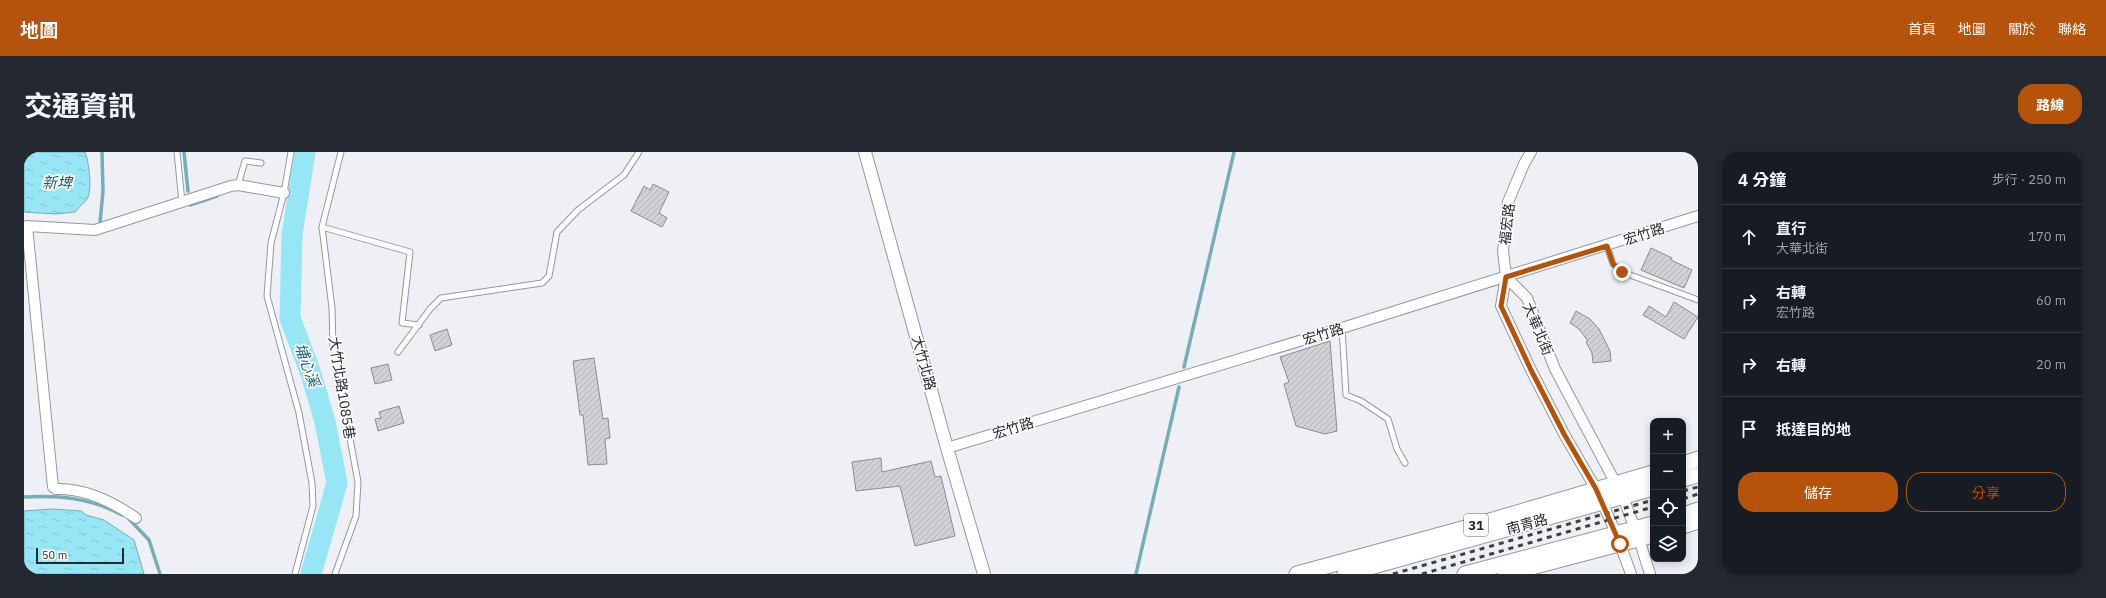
<!DOCTYPE html>
<html lang="zh-TW">
<meta charset="utf-8">
<style>
body{margin:0;font-family:"IBM Plex Sans","Noto Sans TC",sans-serif;background:#242831;color:#f1f3f6}
.controls{position:absolute;right:12px;bottom:12px;display:grid;overflow:hidden;border-radius:8px;box-shadow:0 2px 10px #0003}
.controls button{width:36px;height:36px;display:grid;place-items:center;padding:0;border:0;border-bottom:1px solid #363941;background:#171b24;color:#f1f3f6;font:20px sans-serif}
.scale{position:absolute;left:12px;bottom:10px;width:88px;box-sizing:border-box;padding-left:4px;border:2px solid #272829;border-top:0;font-size:11px;line-height:14px;white-space:nowrap;color:#272829;-webkit-text-stroke:3px #fcfdff;paint-order:stroke}
.stop{position:absolute;width:12px;height:12px;margin:-9px;border:3px solid #b45309;border-radius:50%;background:#fff}
.stop.end{background:#b45309;border-color:#fff;box-shadow:0 1px 4px #0008}
.list{margin:0;padding:0;list-style:none}
h2{display:flex;justify-content:space-between;align-items:center;height:52px;margin:0;padding:0 16px;font-size:17px}
h2 small{font-size:13px;font-weight:400;color:#9ea1a6}
.list li{display:grid;grid-template-columns:26px 1fr auto;gap:12px;align-items:center;box-sizing:border-box;height:64px;padding:0 16px;border-top:1px solid #363941}
.list b{display:block;font-size:15px;white-space:nowrap}
.list p{margin:0;font-size:13px;white-space:nowrap;color:#9ea1a6}
.list em{font-size:13px;font-style:normal;color:#9ea1a6}
.actions{display:flex;gap:8px;padding:12px 16px}
.actions a{flex:1;padding:9px 0;border:1px solid #b45309;border-radius:16px;text-align:center;font-size:14px;color:#b45309}
.actions .main{background:#b45309;color:#fff}
.icon{flex:none;width:22px;height:22px;fill:none;stroke:currentColor;stroke-width:2;stroke-linecap:round;stroke-linejoin:round}
.map{position:relative;flex:none;width:1674px;height:422px;overflow:hidden;border-radius:16px}
header{display:flex;align-items:center;gap:24px;box-sizing:border-box;height:56px;padding:0 20px;background:#b45309;color:#fff}
header strong{font-size:19px}
nav{display:flex;gap:22px;margin-inline-start:auto;font-size:14px}
.intro{display:flex;align-items:center;justify-content:space-between;box-sizing:border-box;height:96px;padding:0 24px}
h1{margin:0;font-size:28px}
.button{padding:10px 18px;border-radius:16px;background:#b45309;color:#fff;font-size:14px;font-weight:700}
main{display:flex;gap:24px;padding:0 24px}
aside{flex:1;background:#171b24;border-radius:16px;box-shadow:0 2px 10px #0003}
.map>svg:first-child{display:block}
.water{fill:url(#water-ripples);stroke:#75adb8}
.lines{fill:none;stroke-linecap:round;stroke-linejoin:round}
.stream{stroke:#75adb8;stroke-width:3.5}
.river{stroke:#97e6f6;stroke-width:21}
.building{fill:url(#building-hatch);stroke:#8b8b8f}
.service-casing{stroke:#95989c;stroke-width:7}
.minor-casing{stroke:#95989c;stroke-width:12}
.tertiary-casing{stroke:#95989c;stroke-width:14}
.primary-casing{stroke:#95989c;stroke-width:17}
.service{stroke:#fff;stroke-width:5}
.minor{stroke:#fff;stroke-width:10}
.tertiary{stroke:#fff;stroke-width:12}
.primary{stroke:#fff;stroke-width:15}
.rail{stroke:#3f4041;stroke-width:3;stroke-dasharray:5 5;stroke-linecap:butt}
.route{stroke:#b45309;stroke-width:5}
.labels{text-anchor:middle;stroke-width:3.5;stroke-linejoin:round;paint-order:stroke}
.shield{fill:#fcfdff;stroke:#676869;stroke-width:1}
.shield-label{font-size:13px;font-weight:bold;fill:#272829}
.street-label{font-size:14px;fill:#272829;stroke:#fcfdff}
.water-label{font-size:15px;font-style:italic;fill:#1d5f6a;stroke:#fcfdff}
</style>
<header>
<strong>地圖</strong>
<nav><a>首頁</a><a>地圖</a><a>關於</a><a>聯絡</a></nav>
</header>
<div class="intro"><h1>交通資訊</h1><a class="button">路線</a></div>
<main>
<div class="map">
<svg width="1674" height="422" viewBox="0 0 1674 422">
<defs>
<pattern id="water-ripples" width="26" height="14" patternUnits="userSpaceOnUse"><rect width="26" height="14" fill="#97e6f6"/><path d="M2 4q2-2 4 0t4 0M15 11q2-2 4 0t4 0" fill="none" stroke="#82c5d3"/></pattern>
<pattern id="building-hatch" width="6" height="6" patternUnits="userSpaceOnUse"><rect width="6" height="6" fill="#d2d1d6"/><path d="M-1 1l2-2M0 6l6-6M5 7l2-2" fill="none" stroke="#b4b3b8"/></pattern>
</defs>
<rect width="100%" height="100%" fill="#eef0f5"/>
<g class="water">
<path d="M0,0H61C65,9 68,36 64,45C62,50 55,55 51,60L32,62L0,60Z"/>
<path d="M29,357L57,359L62,363L80,368L110,388L120,422H0V359Z"/>
</g>
<g class="lines">
<g class="stream">
<path d="M160,0L164,39"/>
<path d="M166,53L193,44"/>
<path d="M76,71L79,39L78,0"/>
<path d="M1160,215L1210,0"/>
<path d="M0,345C35,343 67,346 98,363"/>
<path d="M105,367L125,388L136,422"/>
<path d="M1112,422L1155,235"/>
</g>
<path class="river" d="M281,0L268,83L266,166L287,222L301,270L313,331L287,422"/>
</g>
<g class="building">
<path d="M629,32L645,40L635,61L643,66L638,75L607,59L620,34L626,38Z"/>
<path d="M1627,96L1648,106L1647,108L1668,118L1660,136L1617,118Z"/>
<path d="M1650,150L1674,165L1660,187L1619,163L1625,154L1642,165Z"/>
<path d="M1552,159L1566,167L1575,177L1586,199L1587,209L1569,211L1568,201L1562,190L1564,189L1555,177L1546,171Z"/>
<path d="M423,177L428,193L411,199L406,183Z"/>
<path d="M1306,189L1313,279L1301,282L1272,274L1260,232L1265,230L1256,205Z"/>
<path d="M570,206L579,267L584,266L586,286L581,287L583,312L564,313L559,263H556L549,209Z"/>
<path d="M364,212L368,228L351,232L347,216Z"/>
<path d="M375,254L380,271L354,279L351,267L357,266L355,260Z"/>
<path d="M857,306L858,320L907,309L911,325L917,324L931,384L891,394L876,334L832,339L828,310Z"/>
</g>
<g class="lines">
<g class="service-casing">
<g id="service">
<path d="M153,0L158,50"/>
<path d="M267,0L260,41L247,91L243,144L275,261L288,331L289,354L271,422"/>
<path d="M214,33L221,9L237,11"/>
<path d="M298,75L386,100L378,171L395,173"/>
<path d="M1583,94L1589,112L1598,120L1674,148"/>
<path d="M1318,176L1322,243L1337,249L1364,267L1373,297L1381,311"/>
<path d="M374,200L406,157L417,146L518,131L525,124L533,80L554,58L600,23L615,0"/>
<path d="M311,422L332,364L334,330L309,195L308,156L298,75L317,0"/>
</g>
</g>
<g class="minor-casing">
<g id="minor">
<path d="M1507,0L1500,12L1484,50L1479,99L1482,125L1477,154L1507,218L1540,282L1572,337L1592,381L1607,422"/>
<path d="M1482,125L1503,146L1531,217L1599,345L1615,387L1626,422"/>
<path d="M923,296L1318,176L1674,64"/>
<path d="M112,366C89,350 61,336 32,337L29,335L3,74L71,78L207,34L214,33L260,41"/>
</g>
</g>
<g class="tertiary-casing">
<path id="tertiary" d="M841,0L923,296L960,422"/>
</g>
<g class="primary-casing">
<g id="primary">
<path d="M1659,312L1674,307"/>
<path d="M1659,327L1674,323"/>
<path d="M1659,363L1674,358"/>
<path d="M1659,374L1674,369"/>
<path d="M1273,422L1442,376L1629,321"/>
<path d="M1321,422L1629,336"/>
<path d="M1441,422L1629,372"/>
<path d="M1481,422L1625,384"/>
</g>
</g>
<use href="#service" class="service"/>
<use href="#minor" class="minor"/>
<use href="#tertiary" class="tertiary"/>
<use href="#primary" class="primary"/>
<g class="rail">
<path d="M1659,339L1674,335"/>
<path d="M1659,347L1674,342"/>
<path d="M1369,422L1629,348"/>
<path d="M1398,422L1629,355"/>
</g>
</g>
<g class="lines">
<path class="route" d="M1596,392L1572,337L1540,282L1507,218L1477,154L1482,125L1583,94L1589,112L1598,120"/>
</g>
<g class="labels">
<rect class="shield" x="1440" y="362" width="24" height="22" rx="3"/>
<g class="shield-label">
<text x="1452" y="378">31</text>
</g>
<g class="street-label">
<text transform="translate(1483 72) rotate(-83)" y="5">福宏路</text>
<text transform="translate(1620 82) rotate(-18)" y="5">宏竹路</text>
<text transform="translate(1514 177) rotate(67)" y="5">大華北街</text>
<text transform="translate(1299 182) rotate(-17)" y="5">宏竹路</text>
<text transform="translate(900 211) rotate(75)" y="5">大竹北路</text>
<text transform="translate(318 236) rotate(81)" y="5">大竹北路1085巷</text>
<text transform="translate(989 276) rotate(-17)" y="5">宏竹路</text>
<text transform="translate(1503 372) rotate(-15)" y="5">南青路</text>
</g>
<g class="water-label">
<text x="33" y="36">新埤</text>
<text transform="translate(283 213) rotate(70)" y="5">埔心溪</text>
</g>
</g>
</svg>
<div class="controls">
<button>+</button>
<button>−</button>
<button><svg class="icon" aria-label="locate" viewBox="0 0 24 24"><circle cx="12" cy="12" r="6"/><path d="M12 2v4M12 18v4M2 12h4M18 12h4"/></svg></button>
<button><svg class="icon" aria-label="layers" viewBox="0 0 24 24"><path d="M12 4l9 5-9 5-9-5zM3 14l9 5 9-5"/></svg></button>
</div>
<div class="scale">50 m</div>
<div class="stop" style="left:1596px;top:392px"></div>
<div class="stop end" style="left:1598px;top:120px"></div>
</div>
<aside>
<h2>4 分鐘<small>步行 · 250 m</small></h2>
<ul class="list">
<li><svg class="icon" aria-label="ahead" viewBox="0 0 24 24"><path d="M12 20V5M6 11l6-6 6 6"/></svg><div><b>直行</b><p>大華北街</p></div><em>170 m</em></li>
<li><svg class="icon" aria-label="right" viewBox="0 0 24 24"><path d="M7 20v-9h11M14 6l5 5-5 5"/></svg><div><b>右轉</b><p>宏竹路</p></div><em>60 m</em></li>
<li><svg class="icon" aria-label="right" viewBox="0 0 24 24"><path d="M7 20v-9h11M14 6l5 5-5 5"/></svg><div><b>右轉</b></div><em>20 m</em></li>
<li><svg class="icon" aria-label="arrive" viewBox="0 0 24 24"><path d="M6 21V4h12l-3 4 3 4H6"/></svg><div><b>抵達目的地</b></div></li>
</ul>
<div class="actions"><a class="main">儲存</a><a>分享</a></div>
</aside>
</main>
